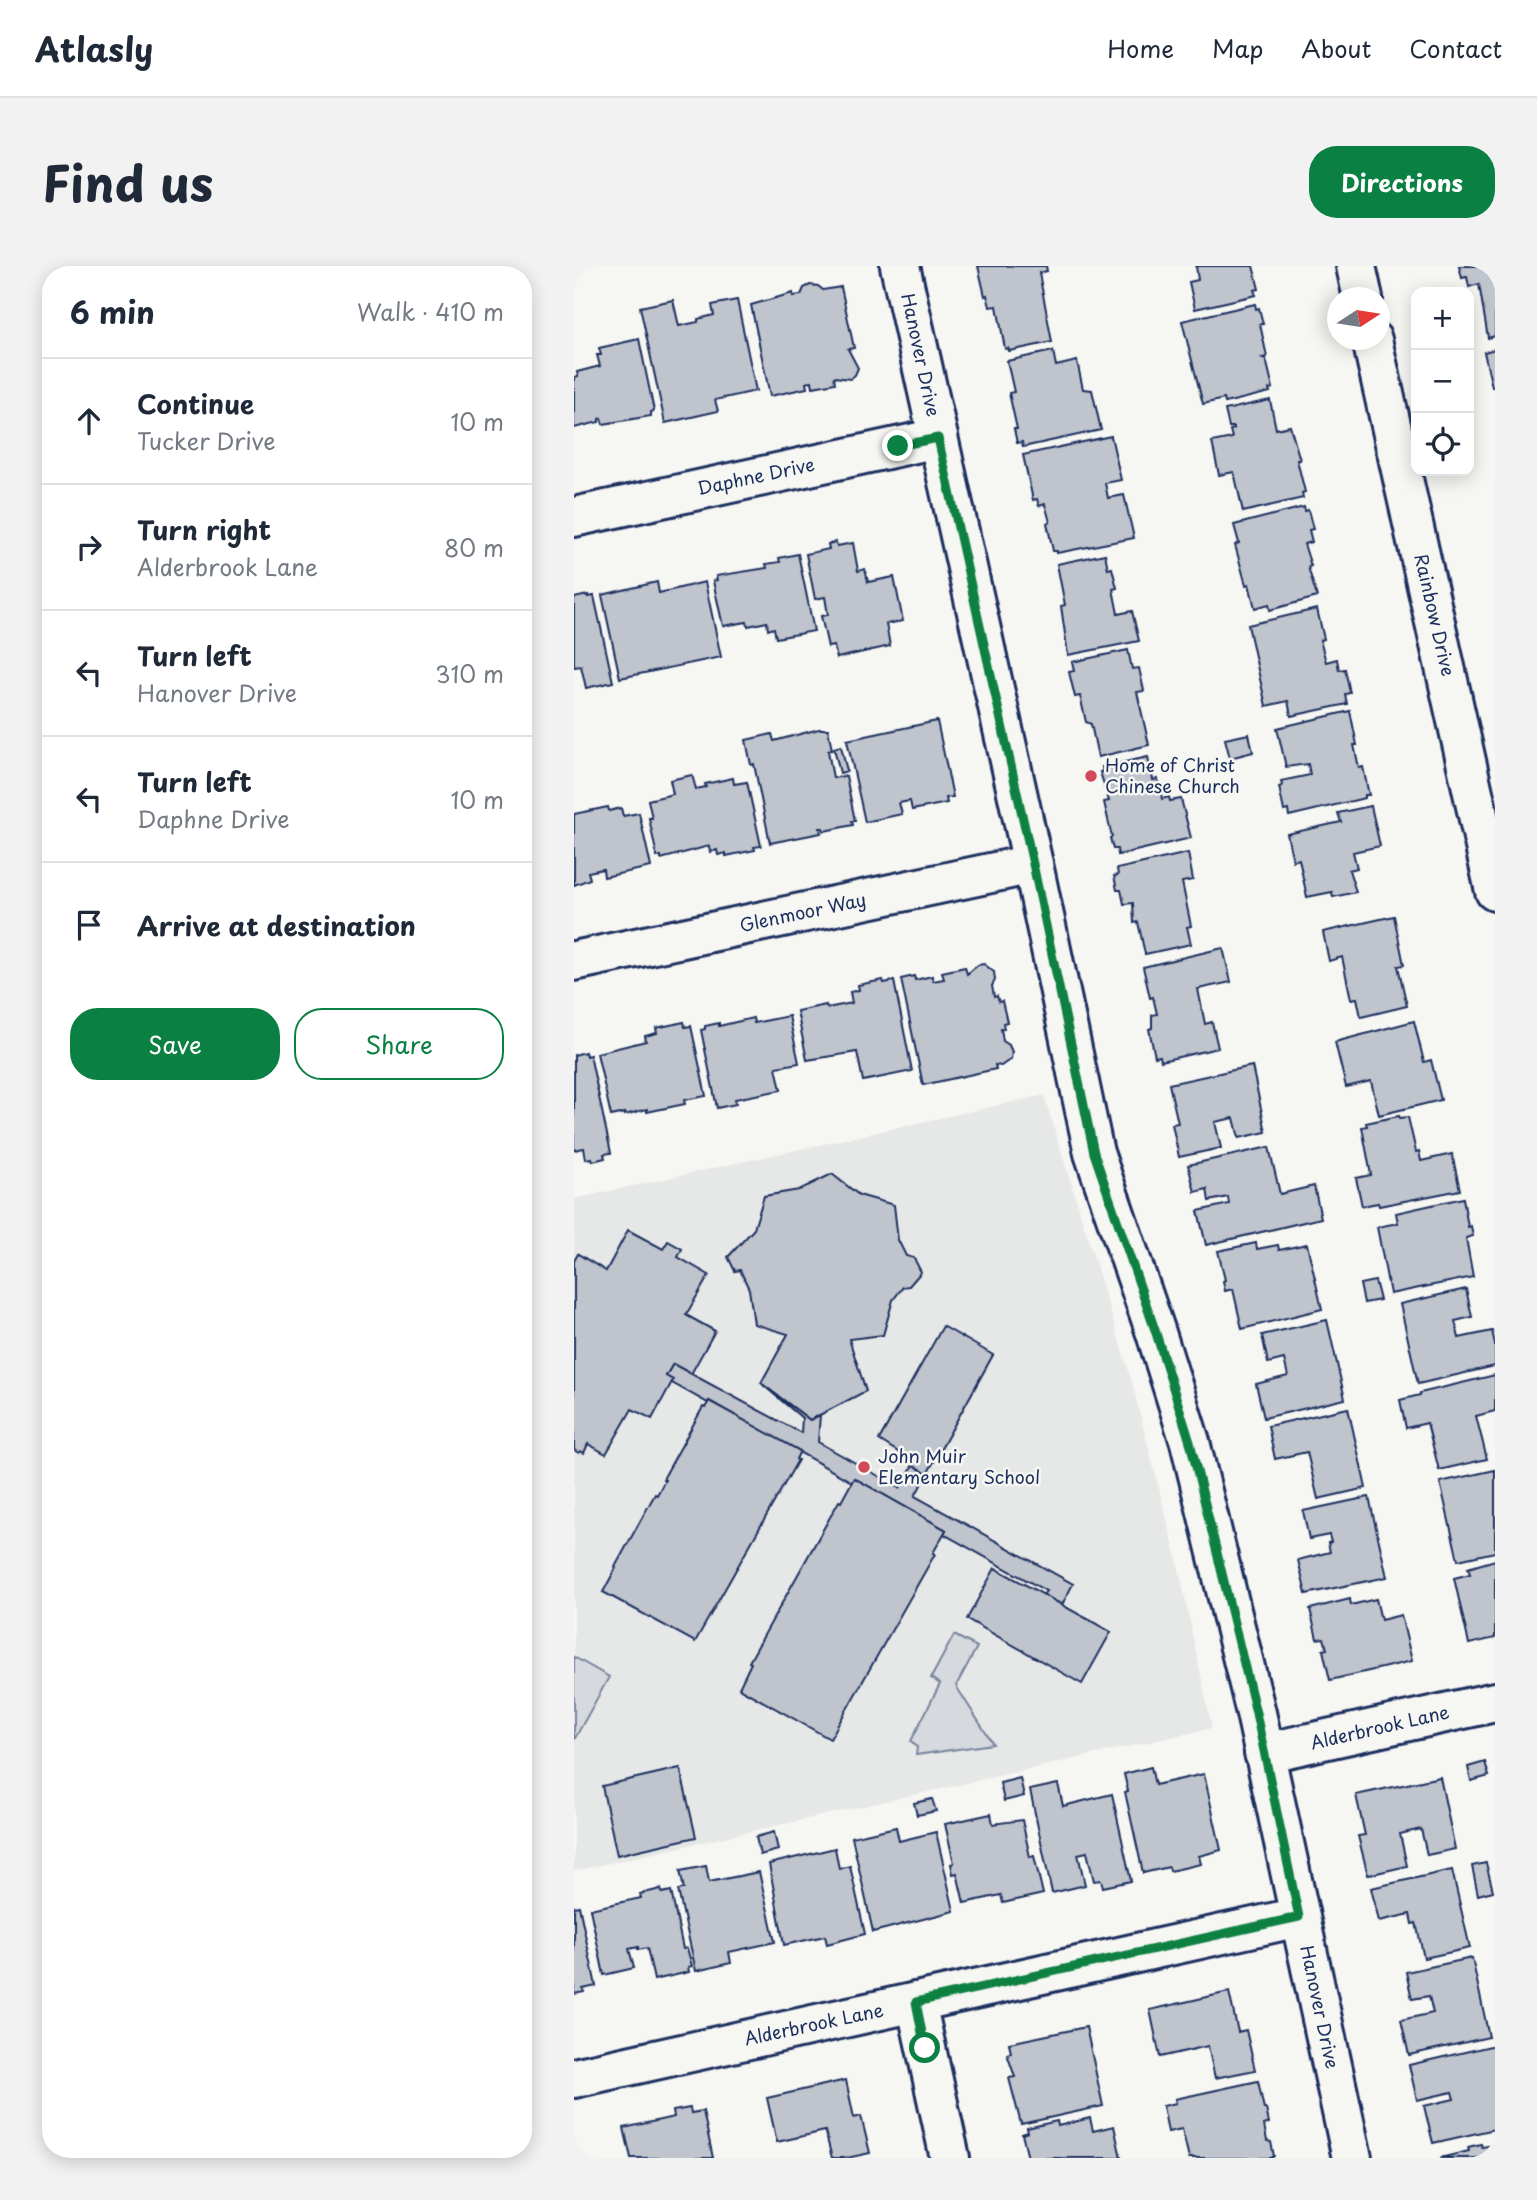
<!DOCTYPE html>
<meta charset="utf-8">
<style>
body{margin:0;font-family:"Playpen Sans",sans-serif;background:#f2f2f3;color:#1f2937}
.controls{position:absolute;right:21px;top:21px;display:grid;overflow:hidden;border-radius:14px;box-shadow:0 4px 18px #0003}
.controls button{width:63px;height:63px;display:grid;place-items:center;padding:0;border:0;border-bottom:2px solid #e0e1e3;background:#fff;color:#1f2937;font:35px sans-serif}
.compass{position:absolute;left:753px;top:21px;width:63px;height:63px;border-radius:50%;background:#fff;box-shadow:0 4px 18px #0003;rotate:78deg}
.stop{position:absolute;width:21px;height:21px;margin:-16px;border:5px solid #0b8043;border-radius:50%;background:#fff}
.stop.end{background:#0b8043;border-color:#fff;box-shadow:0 2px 7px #0008}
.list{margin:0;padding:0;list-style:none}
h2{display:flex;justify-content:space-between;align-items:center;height:91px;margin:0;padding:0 28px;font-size:30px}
h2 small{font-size:23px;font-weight:400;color:#747a83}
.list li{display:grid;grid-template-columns:46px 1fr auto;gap:21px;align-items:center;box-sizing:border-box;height:126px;padding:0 28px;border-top:2px solid #e0e1e3}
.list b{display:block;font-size:26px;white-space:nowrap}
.list p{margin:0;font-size:23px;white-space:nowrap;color:#747a83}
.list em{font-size:23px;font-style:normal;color:#747a83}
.actions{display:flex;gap:14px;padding:21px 28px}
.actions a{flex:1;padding:16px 0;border:2px solid #0b8043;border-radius:28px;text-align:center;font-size:24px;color:#0b8043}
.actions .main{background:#0b8043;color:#fff}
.icon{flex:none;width:38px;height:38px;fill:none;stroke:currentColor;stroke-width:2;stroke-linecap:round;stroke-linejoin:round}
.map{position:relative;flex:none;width:921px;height:1892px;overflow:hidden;border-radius:28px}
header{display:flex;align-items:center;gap:42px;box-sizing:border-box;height:98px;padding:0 35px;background:#fff;border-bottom:2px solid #e0e1e3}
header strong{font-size:33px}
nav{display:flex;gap:38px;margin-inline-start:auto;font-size:24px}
.intro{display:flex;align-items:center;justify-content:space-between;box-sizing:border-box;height:168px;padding:0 42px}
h1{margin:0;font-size:49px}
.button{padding:18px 32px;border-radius:28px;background:#0b8043;color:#fff;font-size:24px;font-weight:700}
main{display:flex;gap:42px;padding:0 42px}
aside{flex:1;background:#fff;border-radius:28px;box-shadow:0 4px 18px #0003}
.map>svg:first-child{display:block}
.built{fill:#e6e7e7}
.green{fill:#d6d9dd;stroke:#78849e;stroke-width:2}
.building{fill:#c0c4cd;stroke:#1b2f5e;stroke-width:2}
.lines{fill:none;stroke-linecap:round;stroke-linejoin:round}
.minor-casing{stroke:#1b2f5e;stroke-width:44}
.minor{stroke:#f6f6f2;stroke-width:38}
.route{stroke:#0b8043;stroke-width:9}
.poi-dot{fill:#d1495b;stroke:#f6f6f2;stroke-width:2.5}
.labels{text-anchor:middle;stroke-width:5;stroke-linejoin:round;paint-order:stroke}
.street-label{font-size:18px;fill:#1b2f5e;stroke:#f6f6f2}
.poi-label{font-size:18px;fill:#1b2f5e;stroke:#f6f6f2;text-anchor:start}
</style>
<header>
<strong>Atlasly</strong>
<nav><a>Home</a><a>Map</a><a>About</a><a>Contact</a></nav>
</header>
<div class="intro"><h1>Find us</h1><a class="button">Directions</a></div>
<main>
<aside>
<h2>6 min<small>Walk · 410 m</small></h2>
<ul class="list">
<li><svg class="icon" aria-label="ahead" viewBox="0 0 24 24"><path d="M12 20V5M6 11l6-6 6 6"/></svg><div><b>Continue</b><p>Tucker Drive</p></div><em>10 m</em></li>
<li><svg class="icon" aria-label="right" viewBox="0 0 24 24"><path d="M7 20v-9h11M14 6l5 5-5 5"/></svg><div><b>Turn right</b><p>Alderbrook Lane</p></div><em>80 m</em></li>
<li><svg class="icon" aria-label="left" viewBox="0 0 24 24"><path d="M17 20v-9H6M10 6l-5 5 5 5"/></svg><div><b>Turn left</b><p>Hanover Drive</p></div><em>310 m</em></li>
<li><svg class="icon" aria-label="left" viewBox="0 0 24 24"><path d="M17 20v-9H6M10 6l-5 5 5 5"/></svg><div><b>Turn left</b><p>Daphne Drive</p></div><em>10 m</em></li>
<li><svg class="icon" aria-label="arrive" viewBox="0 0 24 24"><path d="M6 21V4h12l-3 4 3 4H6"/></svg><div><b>Arrive at destination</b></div></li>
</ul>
<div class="actions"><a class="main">Save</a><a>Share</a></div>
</aside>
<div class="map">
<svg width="921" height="1892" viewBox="0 0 921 1892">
<rect width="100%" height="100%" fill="#f6f6f2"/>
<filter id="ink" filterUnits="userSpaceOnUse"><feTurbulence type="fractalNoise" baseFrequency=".0143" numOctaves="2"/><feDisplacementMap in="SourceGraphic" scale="14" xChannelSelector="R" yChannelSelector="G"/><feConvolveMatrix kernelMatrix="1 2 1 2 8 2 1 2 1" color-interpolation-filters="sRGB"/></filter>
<g filter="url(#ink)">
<path class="built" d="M470,829L557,1113L602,1289L638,1462L0,1605V933Z"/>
<g class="green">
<path d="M380,1369L403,1381L382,1420L419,1478L342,1489L343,1481L337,1475L366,1418L357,1412Z"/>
<path d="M0,1391L35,1411L0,1474Z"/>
</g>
<g class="building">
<path d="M404,0H472L473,5L465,7L478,76L435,85L434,82L431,83L423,40L416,41L413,29L411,30Z"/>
<path d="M622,0H679L685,23L680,24L682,29L621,43L615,16L624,14Z"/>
<path d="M885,0H921V70L914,72L905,18L895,21L893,11L888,12Z"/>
<path d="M236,19L244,20L249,24L267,21L280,82L274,83L284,102L281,109L276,113L260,111L261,117L239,121L238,115L232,117L233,122L196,130L177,39L219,27V30L227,29L230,22Z"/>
<path d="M99,34L105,60L124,56V53L140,49L138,39L163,34L182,125L141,134L144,145L91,157L66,41Z"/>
<path d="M681,38L682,43L685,42L689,58H686L693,91L689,92L692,93L699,122L695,123L696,126L651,137L650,133L629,138L608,55Z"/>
<path d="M65,73L80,145L77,146V150L29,158L27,152L25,153V156L0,162V111L4,110L3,106L26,100L23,89H27L25,82Z"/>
<path d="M921,83V121H918L910,86Z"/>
<path d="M479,85L482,100L503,95L509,123L518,124L527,164L449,181L448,176L443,177L440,163H443L435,127L440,126L433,95Z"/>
<path d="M696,134L702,163L716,160L726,194H723L731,226L728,227L729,232L669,246L660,206L645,209L638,176L658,172L656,164L660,163V161H655L651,144Z"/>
<path d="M537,170L547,214L531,217L534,232L550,229L560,272L483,287V285H479L473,257L476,256L471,238L465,240L463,233L459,234L449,189Z"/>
<path d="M730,241L731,245L734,244L739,263L735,264L738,276L730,278L737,300L734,301L743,331L696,344L695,338L681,342L675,318L672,319L661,279L665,277L660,259Z"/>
<path d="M262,276L263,280L279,277L284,305L291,303L294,316L320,311L329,355L312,358L316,380L263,392L260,380L254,381L247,350L254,349L251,331L241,333L232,288L255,283L254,278Z"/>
<path d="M224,288L240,365L202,372L200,362L194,364L193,356L174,360L173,356L149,360L139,315L143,314L142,310L193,302L192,298L206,296L205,292Z"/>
<path d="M531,288L534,303L538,302L543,322L539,323L544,348L558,345L565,375L494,389L487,340L491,339L483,298Z"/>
<path d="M83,316L85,327L131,316L147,391L46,412L28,329Z"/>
<path d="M14,329V331L20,330L39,416L12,422L7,400L0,401V332Z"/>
<path d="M743,343L750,373L746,374L752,396L763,393L765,404L771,403L776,427L771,428L773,438L717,450L714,435L692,440L674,359Z"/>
<path d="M554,384L558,403L565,402L570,425L563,426L575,479L524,491L517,458L512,456L506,430L501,431L495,406L500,405L498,396Z"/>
<path d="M776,445L783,479H780L785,502L789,501L795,529H791V532L715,550L714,544L710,545L705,521L708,520L707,515L736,509L734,498L712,501L703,462Z"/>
<path d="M363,455L379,531L372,532L373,537L338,544L336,535L325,537L328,548L291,556L273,474Z"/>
<path d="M245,463H254L258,484L254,485L259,512L272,510L281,555H278L279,559L250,565L249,562H246L247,567L196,577L180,498L177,499L172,474L198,468L200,475Z"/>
<path d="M675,468L679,486L656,492L651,473Z"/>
<path d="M267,480L273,505L266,507L260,482Z"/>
<path d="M574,491L579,514L584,513L588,533L595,531L596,535L607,533L617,572L544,589L543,583H539L536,572L538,571L530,536L535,535L526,506L529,505L528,501Z"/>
<path d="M118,509L122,523L132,521L131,518L159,512L160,518L173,516L187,580L180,581L181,584L152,590V587L144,589L143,584L136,586L135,580L87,593V590L83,591L75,552H78L74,534L99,528L96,514Z"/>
<path d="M797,540L806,580L779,586L783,602L775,604L782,626L759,631L758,626L733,631L725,593L719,595L713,568L767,556L764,547Z"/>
<path d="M34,541L35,545L47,542L49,550L65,547L77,601L30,611L29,603L14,606L16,613L0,619V548Z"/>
<path d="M614,587L619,614L608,616L617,660L613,661L617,678L571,688L564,656L560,657L559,637L550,638L547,624H543L540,610L544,609L543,603Z"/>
<path d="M820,650L830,699L824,700L833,740L787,751L783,732L777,733L768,691L755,695L749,666Z"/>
<path d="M649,682L657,716L624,723L631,758L638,756L644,782L587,795L586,790L581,791L575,763L578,762V749L583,748L579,731L576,732L569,701Z"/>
<path d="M410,698L420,706L421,714L418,720L420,731L423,730L425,736L428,735L433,756L429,757L430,763H427L429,775L435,779L438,786L437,793L427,800L421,799L422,803L349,819L327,713L340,710L341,714L358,710L359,715L370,713L368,706L391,701L393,708L404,699Z"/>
<path d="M309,714L310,717L320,715L338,805L289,815L283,786L233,794L223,745L252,739L253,742L278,737L276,726L285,724L284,719Z"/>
<path d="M215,750L225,797L202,801L207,824L161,833L162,838L143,842L127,764L131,763V760L145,757V760L179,752L180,757Z"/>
<path d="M840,755L850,796L857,794L867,834L805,849L797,815L772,821L761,776Z"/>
<path d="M110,756L111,761L117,760L132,830L110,834L111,838L73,846V843L51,849V847L37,850L23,787L72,775L71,770L83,767L82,762Z"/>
<path d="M11,786L12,790L16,789L37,887L30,888L31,892L19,895L18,892L12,893L10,882L0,884V789Z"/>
<path d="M678,800L692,866L665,872L660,852L641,856L647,882L605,891L598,858L604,857L595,818Z"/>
<path d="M825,850L826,852L834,851L842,886L845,885L847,895L878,888L886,924L805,940L804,937L788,940L782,912L797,909L788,861L793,860L792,857Z"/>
<path d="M695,881L706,928L740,920L747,952L632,979L624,945L655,938L654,931L635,935L633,923L621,926L614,899Z"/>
<path d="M258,908L285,929L320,939L324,974L332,990L340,992L347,1006L335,1020L329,1021L319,1034L309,1069L275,1073L292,1125L236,1154L187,1117L214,1068L180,1058L175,1023L166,1004L161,1005L154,991L180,963L190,930L225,924Z"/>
<path d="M889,932L894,961L897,960L899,970L892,972L899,1011L816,1028L803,961L824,957L822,947Z"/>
<path d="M54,964L89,983L94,975L108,983L104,991L135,1009L112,1049L141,1065L117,1108L99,1098L92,1110L99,1114L78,1153L58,1143L32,1188L14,1178L10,1187L6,1185L5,1187L0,1184V995L4,988L32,1005Z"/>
<path d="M682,977L683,983L704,979L705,984L733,978L748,1043L668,1063L659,1023L651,1025L649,1015L651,1014L644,985Z"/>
<path d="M801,1015L806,1034L790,1037L786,1018Z"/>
<path d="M892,1023L898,1051L881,1055L885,1072L918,1065L921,1078V1100L844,1118L826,1038Z"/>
<path d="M753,1054L771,1133L690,1152L682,1118L714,1110L710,1093L694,1097L688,1069Z"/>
<path d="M369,1060L419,1089L353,1208L339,1199L340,1196L305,1174Z"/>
<path d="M99,1098L227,1167L228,1152L189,1119L236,1154L246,1149L244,1176L326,1222L339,1199L353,1208L341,1230L499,1318L488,1339L469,1329L472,1325L370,1268L372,1264L280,1212L278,1216L135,1135L134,1137L98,1117L99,1114L92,1110Z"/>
<path d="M921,1109V1145L902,1150L913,1193L865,1204L853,1157L832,1162L826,1134L846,1129V1127Z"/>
<path d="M135,1135L226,1185L222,1193L224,1194L121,1376L29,1326L42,1302L41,1301L81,1228L83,1229L91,1214L89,1213L129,1141L131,1142Z"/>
<path d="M774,1142L792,1222L744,1233L733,1186L701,1193L694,1160Z"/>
<path d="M921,1204V1286L884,1294L866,1216Z"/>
<path d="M280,1212L372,1264L359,1287L361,1288L256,1473L165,1422L177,1397L175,1396L265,1235L267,1236Z"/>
<path d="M795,1231L813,1311L732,1328L724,1294L756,1286L754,1277L757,1276L755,1269L735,1273L729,1245Z"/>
<path d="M921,1294V1372L895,1378L880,1312L896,1308L894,1302Z"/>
<path d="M421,1302L537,1366L508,1418L393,1353Z"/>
<path d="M776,1333L777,1339L802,1333L807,1354L827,1349L838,1395L756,1414L749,1384L753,1383L750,1372L743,1373L736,1343Z"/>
<path d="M911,1496L915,1510L897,1515L894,1501Z"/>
<path d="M577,1501L581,1519L630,1508L647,1584L625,1590L627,1598L596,1605L595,1601L569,1607L551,1526L554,1525L550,1508Z"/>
<path d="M106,1502L122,1571L43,1589L28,1520Z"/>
<path d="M866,1511L881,1583L853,1589L847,1563L826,1568L833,1600L794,1609L784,1570L791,1569L782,1529Z"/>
<path d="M446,1512L450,1530L430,1535L426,1517Z"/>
<path d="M484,1518L489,1540L538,1528L557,1615L529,1621L527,1614L520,1615L513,1586L504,1588L511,1619L478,1627L456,1524Z"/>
<path d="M358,1533L362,1545L343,1549L340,1537Z"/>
<path d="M417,1548L419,1558L448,1554L456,1591L460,1590L469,1628L429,1637L427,1629L390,1637L383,1607L379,1608L377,1598L380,1597L371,1558Z"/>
<path d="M322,1561L325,1575L362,1566L380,1645L299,1666L278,1571Z"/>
<path d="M200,1566L204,1584L186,1589L182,1571Z"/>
<path d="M261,1582L265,1603L276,1600L291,1668L253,1678L251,1670L210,1679L195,1598Z"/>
<path d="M912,1597L919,1625L904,1629L898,1600Z"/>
<path d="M132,1600L135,1616L185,1606L201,1676L155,1686L157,1697L122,1705L104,1624L110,1623L106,1605Z"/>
<path d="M878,1604L896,1682L850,1692L842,1657L838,1658L836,1648L805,1655L797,1622Z"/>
<path d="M87,1623L88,1627L97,1625L109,1683L113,1682L118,1700L114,1701L115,1706L80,1714L73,1682L64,1684V1681L55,1683L60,1702L30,1709L16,1643L67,1632L66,1628Z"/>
<path d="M5,1640L22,1720L9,1723L10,1726L0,1728V1641Z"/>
<path d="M898,1692L915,1771L835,1789L827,1754L859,1747L855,1730L838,1733L832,1706Z"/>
<path d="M655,1726L664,1766L672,1764L681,1804L641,1812L634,1780L586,1791L576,1744Z"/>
<path d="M512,1761L529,1840L447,1858L435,1812L441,1811L433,1788L437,1787L435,1777Z"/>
<path d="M921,1779V1863L859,1877L850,1840L880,1833L878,1826L843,1834L835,1799Z"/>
<path d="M272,1814L280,1852L287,1850L296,1887L273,1892H258L251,1865L203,1876L193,1832Z"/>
<path d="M684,1815L690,1843H692L695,1857L690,1859L693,1875L697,1876L700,1890L697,1892H615L608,1863L594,1866L589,1840L602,1837L601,1833Z"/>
<path d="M116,1842L117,1847L129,1845L139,1892H57L50,1862L100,1851L99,1845Z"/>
<path d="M516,1852L519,1865L540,1860L547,1892H454L448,1868L454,1866L453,1862L483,1855L484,1860Z"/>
<path d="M907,1878L908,1881L921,1879V1892H866L895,1885L894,1881Z"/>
</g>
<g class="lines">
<g class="minor-casing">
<g id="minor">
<path d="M326,0L459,598L520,887L581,1064L616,1176L682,1447L778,1892"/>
<path d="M782,0L789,32"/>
<path d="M798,74L921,625"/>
<path d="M0,251L364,172"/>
<path d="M0,695L459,598"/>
<path d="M690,1487L921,1436"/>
<path d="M342,1736L376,1892"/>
<path d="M0,1812L725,1651"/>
</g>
</g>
<use href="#minor" class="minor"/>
</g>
</g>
<g class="lines" filter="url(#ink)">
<path class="route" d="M324,180L364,172L459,598L520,887L581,1064L616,1176L682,1447L725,1651L342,1736L351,1782"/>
</g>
<g class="poi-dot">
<circle cx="517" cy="510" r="7"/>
<circle cx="290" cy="1201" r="7"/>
</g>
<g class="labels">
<g class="street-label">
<text transform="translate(346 89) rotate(78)" y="6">Hanover Drive</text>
<text transform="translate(182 211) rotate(-12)" y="6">Daphne Drive</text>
<text transform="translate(860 349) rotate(77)" y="6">Rainbow Drive</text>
<text transform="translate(229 647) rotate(-12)" y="6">Glenmoor Way</text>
<text transform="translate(806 1462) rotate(-13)" y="6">Alderbrook Lane</text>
<text transform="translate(745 1741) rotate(78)" y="6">Hanover Drive</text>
<text transform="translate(240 1759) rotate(-12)" y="6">Alderbrook Lane</text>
</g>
<g class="poi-label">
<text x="531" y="506">Home of Christ<tspan x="531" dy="21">Chinese Church</tspan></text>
<text x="304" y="1197">John Muir<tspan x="304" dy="21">Elementary School</tspan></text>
</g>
</g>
</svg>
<div class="controls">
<button>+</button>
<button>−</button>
<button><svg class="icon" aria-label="locate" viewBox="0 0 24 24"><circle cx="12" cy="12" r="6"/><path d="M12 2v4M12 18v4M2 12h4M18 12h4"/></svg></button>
</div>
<svg class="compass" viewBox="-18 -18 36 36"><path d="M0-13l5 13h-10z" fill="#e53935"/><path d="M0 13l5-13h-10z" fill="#747a83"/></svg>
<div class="stop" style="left:351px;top:1782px"></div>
<div class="stop end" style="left:324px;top:180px"></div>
</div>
</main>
